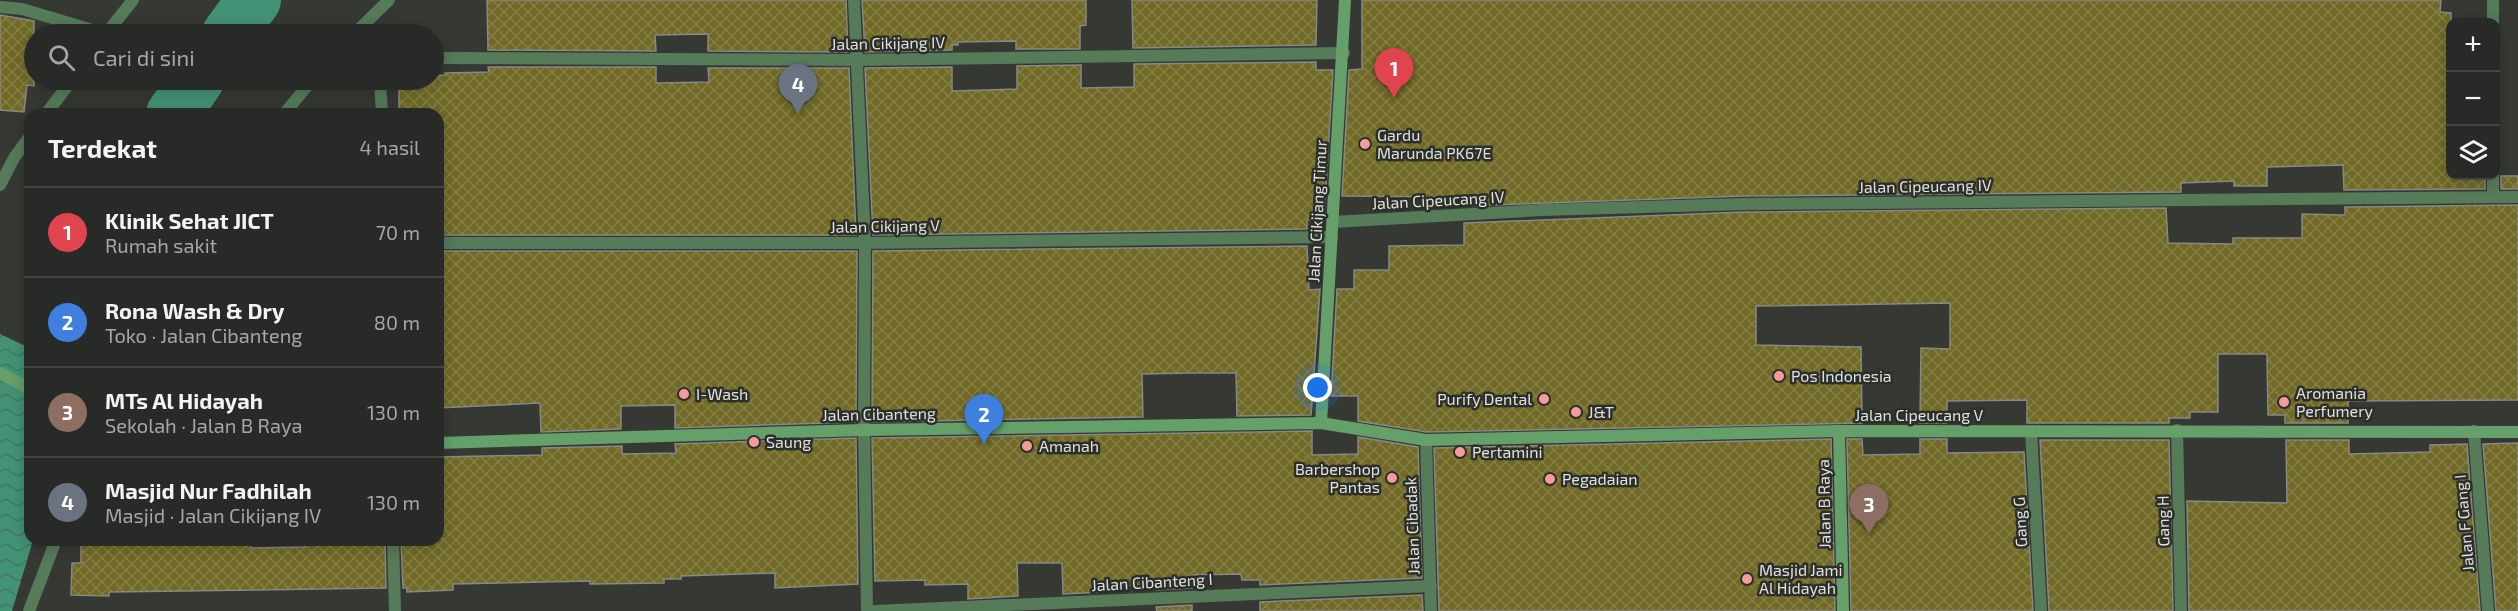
<!DOCTYPE html>
<html lang="id">
<meta charset="utf-8">
<style>
body{margin:0;font-family:"Exo 2",sans-serif;background:#30322f;color:#f1f3f6}
.controls{position:absolute;right:18px;top:18px;display:grid;overflow:hidden;border-radius:12px;box-shadow:0 3px 15px #0003}
.controls button{width:54px;height:54px;display:grid;place-items:center;padding:0;border:0;border-bottom:2px solid #444644;background:#282a27;color:#f1f3f6;font:30px sans-serif}
.you{position:absolute;left:1318px;top:388px;width:21px;height:21px;margin:-15px;border:4px solid #fff;border-radius:50%;background:#1a73e8;box-shadow:0 0 0 9px #1a73e833}
.badge{display:grid;place-items:center;width:39px;height:39px;border-radius:50%;background:#95b2f1;color:#fff;font-size:20px;font-weight:700}
.pin{position:absolute;translate:-50% -50px;filter:drop-shadow(0 2px 3px #0008)}
.pin::after{content:'';position:absolute;top:32px;width:21px;height:18px;background:inherit;clip-path:polygon(0 0,100% 0,50% 100%)}
.list{margin:0;padding:0;list-style:none}
h2{display:flex;justify-content:space-between;align-items:center;height:78px;margin:0;padding:0 24px;font-size:26px}
h2 small{font-size:20px;font-weight:400;color:#a5a7a7}
.list li{display:grid;grid-template-columns:39px 1fr auto;gap:18px;align-items:center;box-sizing:border-box;height:90px;padding:0 24px;border-top:2px solid #444644}
.list b{display:block;font-size:22px;white-space:nowrap}
.list p{margin:0;font-size:20px;white-space:nowrap;color:#a5a7a7}
.list em{font-size:20px;font-style:normal;color:#a5a7a7}
.icon{flex:none;width:33px;height:33px;fill:none;stroke:currentColor;stroke-width:2;stroke-linecap:round;stroke-linejoin:round}
.map{position:relative;flex:none;width:2518px;height:611px;overflow:hidden}
.search{position:absolute;background:#282a27;box-shadow:0 3px 15px #0003;left:24px;top:24px;width:420px;height:66px;display:flex;align-items:center;gap:15px;box-sizing:border-box;padding:0 21px;border-radius:33px;color:#a5a7a7;font-size:22px}
.panel{position:absolute;background:#282a27;box-shadow:0 3px 15px #0003;left:24px;top:108px;width:420px;height:438px;border-radius:18px}
.map>svg:first-child{display:block}
.water{fill:url(#water-waves)}
.lines{fill:none;stroke-linecap:round;stroke-linejoin:round}
.river{stroke:#449276;stroke-width:54}
.building{fill:url(#building-cross-hatch);stroke:#888884;stroke-width:1.5}
.street{stroke:#567b59;stroke-width:12}
.secondary{stroke:#65a06a;stroke-width:12}
.poi-dot{fill:#f59b9b;stroke:#2c2e2a;stroke-width:2}
.labels{text-anchor:middle;stroke-width:5;stroke-linejoin:round;paint-order:stroke}
.street-label{font-size:16px;fill:#e0e1de;stroke:#2c2e2a}
.poi-label{font-size:16px;fill:#e0e1de;stroke:#2c2e2a;text-anchor:start}
</style>
<div class="map">
<svg width="2518" height="611" viewBox="0 0 2518 611">
<defs>
<pattern id="water-waves" width="16" height="10" patternUnits="userSpaceOnUse" patternTransform="scale(1.5)"><rect width="16" height="10" fill="#449276"/><path d="M0 5q4-4 8 0t8 0" fill="none" stroke="#447764"/></pattern>
<pattern id="building-cross-hatch" width="8" height="8" patternUnits="userSpaceOnUse" patternTransform="scale(1.5)"><rect width="8" height="8" fill="#706a26"/><path d="M0 0l8 8M0 8l8-8" fill="none" stroke="#847f45"/></pattern>
</defs>
<rect width="100%" height="100%" fill="#363834"/>
<path class="water" d="M0,334L30,348V540H33L12,611H0Z"/>
<g class="lines">
<g class="river">
<path d="M229,34L254,0"/>
<path d="M173,114L197,80"/>
</g>
</g>
<g class="building">
<path d="M487,0H846L848,52L708,51V34L655,35L656,51L488,50Z"/>
<path d="M862,0H1086V25L1080,26V49H1016V41L958,42V45H952V50L865,52Z"/>
<path d="M1132,0H1317L1316,45L1133,48Z"/>
<path d="M1362,0H2441L2440,12L2451,13V176H2485V189L2344,190L2343,165L2267,167V186H2234V181L2181,183V192L1744,196L1464,206V197L1342,196L1349,70L1362,69Z"/>
<path d="M0,15L34,21V86L27,85L24,112L0,110Z"/>
<path d="M1316,62V70H1333L1324,220H1307V229L873,235L865,68L952,67V91L1017,89V66L1081,65V88L1134,87V64Z"/>
<path d="M488,67H656V83L709,82L708,68H849L856,235H438V114H399V80H434V76L445,75V73L489,72Z"/>
<rect x="2501" y="176" width="17" height="13"/>
<path d="M2518,205V400L2348,401V423H2285V415H2268L2267,354H2218V412H2190V418H2169V423H2027V400L1947,401V423H1920L1921,348L1950,349V303L1756,306V345L1861,347L1862,423L1427,432L1358,421V396H1331L1337,289H1354V270H1389V246L1464,245V223L1744,212L2166,208L2168,243L2233,244V238H2302V214L2345,215V207Z"/>
<path d="M1307,246L1309,290L1320,289L1311,415L1237,416L1236,373H1191L1142,374L1143,417L872,422L873,251Z"/>
<path d="M438,251H857L856,422L675,428V405L621,406V429L541,432L540,403L438,408Z"/>
<path d="M1312,431V455L1358,454V437L1418,447L1422,578L1260,585V580H1242L1241,574L1192,575V588L1156,590V585L1103,586V592L1063,594L1062,563H1017L1018,596L968,599V584L925,585V580L875,581L872,438Z"/>
<path d="M856,438L858,584L775,588V573L681,576V579H664V583L590,584V581L453,584V590L407,592V588H403L401,540H438V457L542,455V448L622,446V454L676,453L675,444Z"/>
<path d="M1831,439L1835,611H1439L1434,448Z"/>
<path d="M1847,439H1862L1863,455L1920,454V439H1947V453L2024,452L2033,611H1851Z"/>
<path d="M2040,440H2169L2173,611H2049Z"/>
<path d="M2286,440H2349V454L2430,452V445L2467,444L2480,611H2189L2187,501L2287,503Z"/>
<path d="M2518,443V611H2496L2483,444Z"/>
<path d="M81,540H251V548L304,547V540H385L386,588L109,592V596L71,595L72,563H81Z"/>
<path d="M1422,595L1423,611H1260V602Z"/>
<path d="M1192,605V611H1157L1156,607Z"/>
</g>
<g class="lines">
<g class="street">
<path d="M854,0L865,243L864,430L867,611"/>
<path d="M2493,0V22"/>
<path d="M0,7L22,9L106,34"/>
<path d="M106,34L133,0"/>
<path d="M354,34L389,0"/>
<path d="M434,58L856,60L1344,53"/>
<path d="M380,80L382,114"/>
<path d="M46,114L72,80"/>
<path d="M284,114L312,80"/>
<path d="M2493,176V197"/>
<path d="M0,185L14,158L30,136"/>
<path d="M1333,222L1543,210L1744,204L2518,197"/>
<path d="M438,243H865L1332,237"/>
<path d="M2177,430L2181,611"/>
<path d="M2031,431L2041,611"/>
<path d="M2474,431L2488,611"/>
<path d="M1426,440L1431,611"/>
<path d="M393,540L395,611"/>
<path d="M29,611L56,540"/>
<path d="M875,611L1431,586"/>
</g>
<g class="secondary">
<path d="M0,373L30,389"/>
<path d="M1321,423L1345,0"/>
<path d="M1839,431L1843,611"/>
<path d="M438,443L864,430L1321,423L1426,440L1839,431L2518,432"/>
</g>
</g>
<g class="poi-dot">
<circle cx="1365" cy="144" r="6"/>
<circle cx="1779" cy="376" r="6"/>
<circle cx="684" cy="394" r="6"/>
<circle cx="1544" cy="399" r="6"/>
<circle cx="2284" cy="402" r="6"/>
<circle cx="1576" cy="412" r="6"/>
<circle cx="754" cy="442" r="6"/>
<circle cx="1027" cy="446" r="6"/>
<circle cx="1460" cy="452" r="6"/>
<circle cx="1392" cy="478" r="6"/>
<circle cx="1550" cy="479" r="6"/>
<circle cx="1747" cy="579" r="6"/>
</g>
<g class="labels">
<g class="street-label">
<text transform="translate(888 43) rotate(-1)" y="6">Jalan Cikijang IV</text>
<text transform="translate(1925 186) rotate(-1)" y="6">Jalan Cipeucang IV</text>
<text transform="translate(1438 200) rotate(-3)" y="6">Jalan Cipeucang IV</text>
<text transform="translate(1317 211) rotate(-87)" y="6">Jalan Cikijang Timur</text>
<text transform="translate(885 226) rotate(-1)" y="6">Jalan Cikijang V</text>
<text transform="translate(879 414) rotate(-1)" y="6">Jalan Cibanteng</text>
<text x="1919" y="421">Jalan Cipeucang V</text>
<text transform="translate(1824 504) rotate(-91)" y="6">Jalan B Raya</text>
<text transform="translate(2163 521) rotate(-91)" y="6">Gang H</text>
<text transform="translate(2020 522) rotate(-93)" y="6">Gang G</text>
<text transform="translate(2464 523) rotate(-95)" y="6">Jalan F Gang I</text>
<text transform="translate(1412 526) rotate(-92)" y="6">Jalan Cibadak</text>
<text transform="translate(1152 582) rotate(-3)" y="6">Jalan Cibanteng I</text>
</g>
<g class="poi-label">
<text x="1377" y="141">Gardu<tspan x="1377" dy="18">Marunda PK67E</tspan></text>
<text x="1791" y="382">Pos Indonesia</text>
<text x="2296" y="399">Aromania<tspan x="2296" dy="18">Perfumery</tspan></text>
<text x="696" y="400">I-Wash</text>
<text x="1532" y="405" text-anchor="end">Purify Dental</text>
<text x="1588" y="418">J&amp;T</text>
<text x="766" y="448">Saung</text>
<text x="1039" y="452">Amanah</text>
<text x="1472" y="458">Pertamini</text>
<text x="1380" y="475" text-anchor="end">Barbershop<tspan x="1380" dy="18">Pantas</tspan></text>
<text x="1562" y="485">Pegadaian</text>
<text x="1759" y="576">Masjid Jami<tspan x="1759" dy="18">Al Hidayah</tspan></text>
</g>
</g>
</svg>
<div class="controls">
<button>+</button>
<button>−</button>
<button><svg class="icon" aria-label="layers" viewBox="0 0 24 24"><path d="M12 4l9 5-9 5-9-5zM3 14l9 5 9-5"/></svg></button>
</div>
<div class="you"></div>
<div class="pin badge" style="left:1394px;top:98px;background:#e0444e">1</div>
<div class="pin badge" style="left:984px;top:444px;background:#3f7fe0">2</div>
<div class="pin badge" style="left:1869px;top:534px;background:#8d6e63">3</div>
<div class="pin badge" style="left:798px;top:114px;background:#6b7280">4</div>
<div class="search"><svg class="icon" aria-label="search" viewBox="0 0 24 24"><circle cx="10" cy="10" r="6"/><path d="M15 15l6 6"/></svg>Cari di sini</div>
<section class="panel">
<h2>Terdekat<small>4 hasil</small></h2>
<ul class="list">
<li><span class="badge" style="background:#e0444e">1</span><div><b>Klinik Sehat JICT</b><p>Rumah sakit</p></div><em>70 m</em></li>
<li><span class="badge" style="background:#3f7fe0">2</span><div><b>Rona Wash &amp; Dry</b><p>Toko · Jalan Cibanteng</p></div><em>80 m</em></li>
<li><span class="badge" style="background:#8d6e63">3</span><div><b>MTs Al Hidayah</b><p>Sekolah · Jalan B Raya</p></div><em>130 m</em></li>
<li><span class="badge" style="background:#6b7280">4</span><div><b>Masjid Nur Fadhilah</b><p>Masjid · Jalan Cikijang IV</p></div><em>130 m</em></li>
</ul>
</section>
</div>
